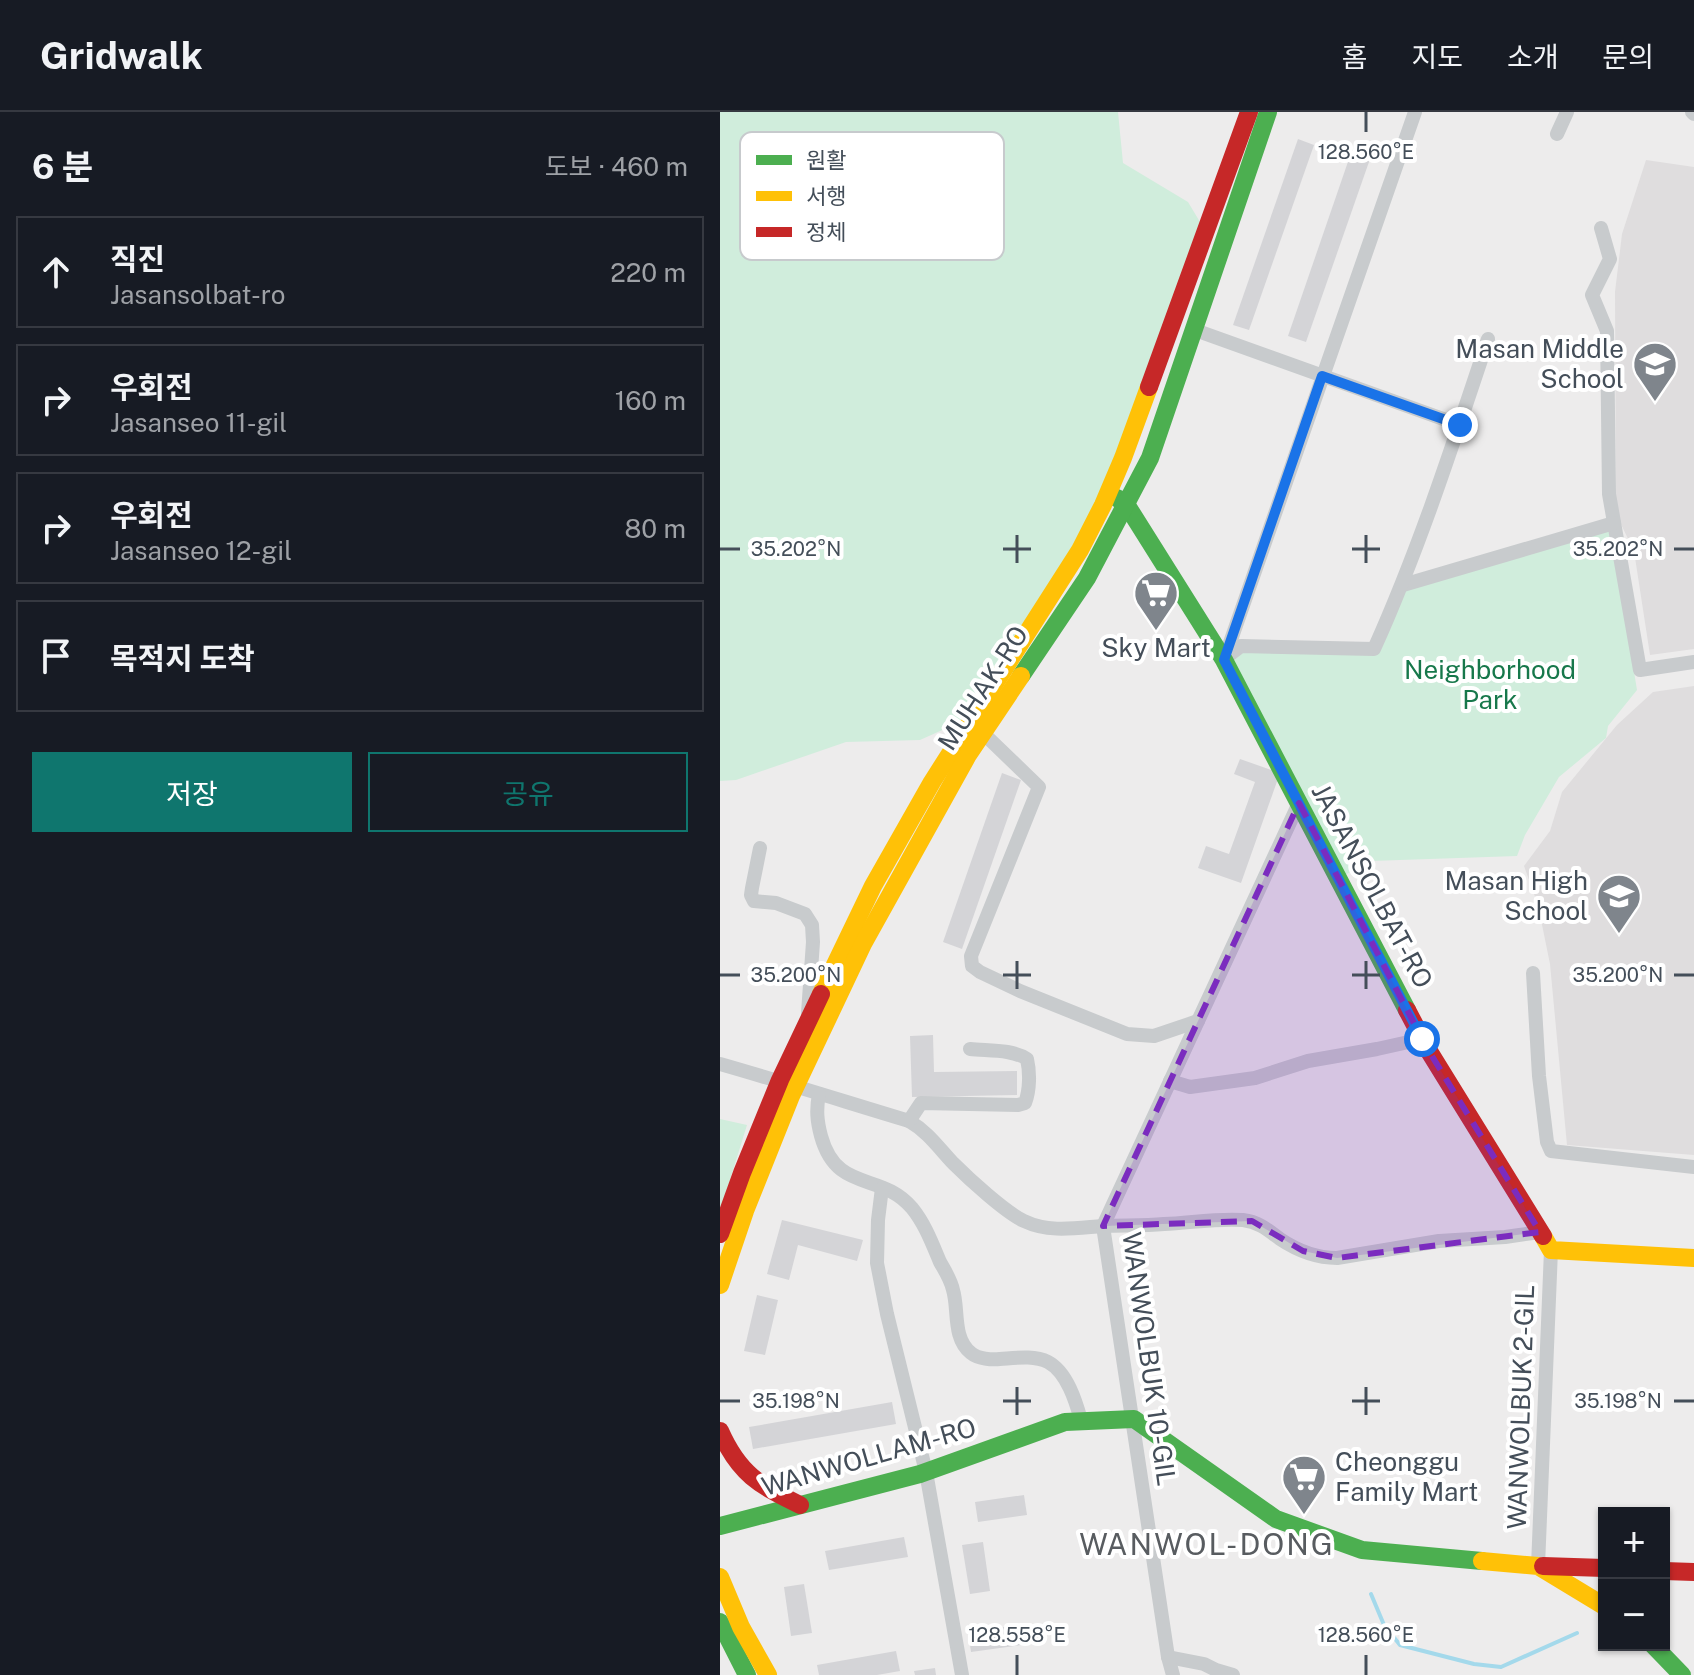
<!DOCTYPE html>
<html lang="ko">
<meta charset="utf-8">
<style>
body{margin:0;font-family:"Public Sans","Noto Sans KR",sans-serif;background:#242831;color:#f1f3f6}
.controls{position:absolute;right:24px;bottom:24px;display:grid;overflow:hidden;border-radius:0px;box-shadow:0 2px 6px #0004}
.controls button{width:72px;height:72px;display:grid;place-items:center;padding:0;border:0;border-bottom:2px solid #363941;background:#171b24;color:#f1f3f6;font:40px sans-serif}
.stop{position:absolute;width:24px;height:24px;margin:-18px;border:6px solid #1a73e8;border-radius:50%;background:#fff}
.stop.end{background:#1a73e8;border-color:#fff;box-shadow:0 2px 8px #0008}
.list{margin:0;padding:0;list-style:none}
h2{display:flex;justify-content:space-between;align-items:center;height:104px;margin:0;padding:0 32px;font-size:34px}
h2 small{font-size:26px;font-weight:400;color:#9ea1a6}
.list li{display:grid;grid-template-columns:52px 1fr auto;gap:24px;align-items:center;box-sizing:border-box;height:112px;margin:0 16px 16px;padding:0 16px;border:2px solid #363941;border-radius:0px}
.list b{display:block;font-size:30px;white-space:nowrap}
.list p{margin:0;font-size:26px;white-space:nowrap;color:#9ea1a6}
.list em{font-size:26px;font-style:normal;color:#9ea1a6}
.actions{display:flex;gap:16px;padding:24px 32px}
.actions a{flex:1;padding:18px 0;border:2px solid #0f766e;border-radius:0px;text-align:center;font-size:28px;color:#0f766e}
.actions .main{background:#0f766e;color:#fff}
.icon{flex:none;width:44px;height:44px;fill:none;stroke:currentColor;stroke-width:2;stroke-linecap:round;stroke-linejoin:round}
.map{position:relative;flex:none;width:974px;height:1563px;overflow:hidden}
header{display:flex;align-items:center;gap:48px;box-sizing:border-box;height:112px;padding:0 40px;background:#171b24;border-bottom:2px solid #363941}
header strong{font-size:38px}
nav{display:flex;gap:44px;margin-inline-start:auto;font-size:28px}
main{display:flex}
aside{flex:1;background:#171b24}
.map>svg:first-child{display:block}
.education{fill:#dfddde}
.green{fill:#d0eddc}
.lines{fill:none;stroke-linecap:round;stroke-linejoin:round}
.stream{stroke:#a4d9eb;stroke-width:4}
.building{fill:#d4d4d7}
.street{stroke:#c8cbcd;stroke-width:14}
.fast{stroke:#4caf50;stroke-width:18}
.slow{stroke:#ffc107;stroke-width:18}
.jam{stroke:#c62828;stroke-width:18}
.route{stroke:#1a73e8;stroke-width:10}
.marked{fill:#7b2cbf;fill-opacity:0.2;stroke:#7b2cbf;stroke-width:6;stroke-dasharray:16 10;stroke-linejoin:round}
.ticks{fill:none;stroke:#444e59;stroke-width:3}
.labels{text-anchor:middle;stroke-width:8;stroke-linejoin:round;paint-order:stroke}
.poi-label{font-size:26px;fill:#444e59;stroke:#fff;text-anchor:end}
.park-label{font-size:26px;fill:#17784b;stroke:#fff}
.street-label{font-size:26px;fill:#444e59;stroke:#fff}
.quarter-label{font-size:30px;letter-spacing:2px;fill:#585c60;stroke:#fff}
.key{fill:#fff;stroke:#c7cacd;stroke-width:2}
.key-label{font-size:22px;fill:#444e59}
.ticks-label{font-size:20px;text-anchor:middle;fill:#444e59;stroke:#fff;stroke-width:8;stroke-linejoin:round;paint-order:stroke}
</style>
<header>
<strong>Gridwalk</strong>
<nav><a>홈</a><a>지도</a><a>소개</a><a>문의</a></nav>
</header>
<main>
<aside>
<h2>6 분<small>도보 · 460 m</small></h2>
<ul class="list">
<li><svg class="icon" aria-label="ahead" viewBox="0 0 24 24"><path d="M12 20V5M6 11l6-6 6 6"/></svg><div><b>직진</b><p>Jasansolbat-ro</p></div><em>220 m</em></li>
<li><svg class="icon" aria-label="right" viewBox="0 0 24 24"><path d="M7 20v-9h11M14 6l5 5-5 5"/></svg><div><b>우회전</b><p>Jasanseo 11-gil</p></div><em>160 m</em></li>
<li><svg class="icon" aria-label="right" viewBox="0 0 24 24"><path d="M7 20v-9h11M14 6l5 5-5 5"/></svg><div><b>우회전</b><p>Jasanseo 12-gil</p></div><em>80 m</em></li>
<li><svg class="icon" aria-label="arrive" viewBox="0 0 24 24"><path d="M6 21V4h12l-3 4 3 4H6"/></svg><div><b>목적지 도착</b></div></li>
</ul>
<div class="actions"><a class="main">저장</a><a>공유</a></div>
</aside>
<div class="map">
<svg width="974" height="1563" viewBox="0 0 974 1563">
<rect width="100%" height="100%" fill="#edecec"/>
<g class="education">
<path d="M926,48L974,55V537L930,543L914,439L896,402L895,180L902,122Z"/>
<path d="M974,574V1043L847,1033L830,852L818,793L804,754L830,719L842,680L897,613L933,580Z"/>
</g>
<g class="green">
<path d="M0,0H398L403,51L468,90L480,110L407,338L258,602L200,628L126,630L16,668L0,669Z"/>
<path d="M891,418L917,578L888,614L886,626L839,665L805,723L797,744L651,749L625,763L511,547L522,538L656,541L684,479Z"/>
<path d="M0,1007L27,1013L0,1100Z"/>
</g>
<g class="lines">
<path class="stream" d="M651,1482L664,1513L680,1533L754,1552L781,1555L857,1521"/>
</g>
<g class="building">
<path d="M578,27L594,33L529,218L513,213Z"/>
<path d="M631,41L650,47L586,230L568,224Z"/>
<path d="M520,647L560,661L521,771L478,756L486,734L509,742L535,670L514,662Z"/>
<path d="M282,661L301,668L242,837L223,830Z"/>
<path d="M213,923L214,960L297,959V983L192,985L190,924Z"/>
<path d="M62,1108L143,1128L137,1149L78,1133L69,1168L47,1162Z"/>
<path d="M37,1183L58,1188L45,1243L24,1239Z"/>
<path d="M172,1290L176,1312L33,1337L29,1315Z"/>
<path d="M304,1383L307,1403L258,1410L255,1390Z"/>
<path d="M184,1425L188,1445L109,1458L105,1439Z"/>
<path d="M263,1430L270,1479L250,1482L242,1433Z"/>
<path d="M84,1472L92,1521L71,1524L64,1475Z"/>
<path d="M298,1513L301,1533L251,1540L248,1520Z"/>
<path d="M176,1539L180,1559L157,1563H99L97,1553Z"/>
<path d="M215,1556L216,1563H195L194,1559Z"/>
</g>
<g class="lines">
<g class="street">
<path d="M972,0L974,2"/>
<path d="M837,22L847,0"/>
<path d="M881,116L890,147L872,183L887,219L889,382L920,558L974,550"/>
<path d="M475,218L740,313"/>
<path d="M683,473L894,411"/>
<path d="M504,547L521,534L654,537C699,437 733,332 768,227"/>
<path d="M504,548L695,0"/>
<path d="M263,621L319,675L251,844L252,854L260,860L300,879L407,922L434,924L478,909"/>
<path d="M40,736L32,776L31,783L34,789L56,791L85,802L92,813L93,830L88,901"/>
<path d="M813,861L819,964L827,1030L831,1039L974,1055"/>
<path d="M0,952C63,970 126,990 189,1009C208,1020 218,1035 233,1051C249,1067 285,1100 304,1109C329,1121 356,1116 382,1114C403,1113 423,1114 444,1112C470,1111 497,1106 523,1108C539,1110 548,1118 560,1127C578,1139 597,1146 617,1146L719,1129L785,1125L820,1120"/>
<path d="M450,969L470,975L535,966L588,949L657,937L702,927"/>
<path d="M99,982C96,998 97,1009 101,1024C117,1082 161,1059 192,1096C205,1112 212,1131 220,1150C225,1159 231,1168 233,1178C239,1197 232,1226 251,1241C258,1247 272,1248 280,1247C295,1246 314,1243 328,1250C347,1260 356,1290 361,1308"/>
<path d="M189,1009L201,991L298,993L305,991C310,978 310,960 307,947C292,937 268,939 250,937"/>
<path d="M162,1076L158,1108L157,1151L167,1202L206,1360L242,1563"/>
<path d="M818,1454L831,1138"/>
<path d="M448,1545L484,1552L496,1558L513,1563"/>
<path d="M453,1563L448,1545L383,1114L579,691"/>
</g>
<g class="fast">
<path d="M397,386L406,392L504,548L687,898"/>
<path d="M301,564L367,466L430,346L548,0"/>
<path d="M0,1414L200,1362L345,1310L414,1307L556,1407L642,1438L762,1449"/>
<path d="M0,1510L27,1563"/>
<path d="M933,1533L962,1563"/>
</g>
<g class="slow">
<path d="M101,882L153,774L212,670L360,438L383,393L403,346L429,275"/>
<path d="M823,1124L831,1138L974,1146"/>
<path d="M0,1173L25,1099L71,984L143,832L248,643L301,564"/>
<path d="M762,1449L818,1454L884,1494"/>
<path d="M0,1465L21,1515L48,1563"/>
</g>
<g class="jam">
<path d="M429,275L529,0"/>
<path d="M687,898L707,936L823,1124"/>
<path d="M0,1122L22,1061L60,968L101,882"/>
<path d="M0,1319C19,1362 39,1373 80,1393"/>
<path d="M823,1454L884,1456"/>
<path d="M944,1459L974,1460"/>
</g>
</g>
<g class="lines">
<path class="route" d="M702,927L504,548L602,264L740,313"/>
</g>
<path class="marked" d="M579,691L707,936L820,1120L617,1146L583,1139L532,1109L383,1114Z"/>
<path class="ticks" d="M646,0V20M297,423V451M646,423V451M0,437H20M283,437H311M632,437H660M954,437H974M297,849V877M646,849V877M0,863H20M283,863H311M632,863H660M954,863H974M297,1275V1303M646,1275V1303M0,1289H20M283,1289H311M632,1289H660M954,1289H974M297,1543V1563M646,1543V1563"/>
<defs>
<g id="school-pin" transform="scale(2.3)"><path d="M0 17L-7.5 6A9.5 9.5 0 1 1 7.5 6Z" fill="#7f858c" stroke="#fff"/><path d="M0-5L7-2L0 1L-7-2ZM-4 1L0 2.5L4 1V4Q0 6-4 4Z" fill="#fff"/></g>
<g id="supermarket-pin" transform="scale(2.3)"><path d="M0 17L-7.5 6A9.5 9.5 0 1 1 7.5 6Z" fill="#7f858c" stroke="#fff"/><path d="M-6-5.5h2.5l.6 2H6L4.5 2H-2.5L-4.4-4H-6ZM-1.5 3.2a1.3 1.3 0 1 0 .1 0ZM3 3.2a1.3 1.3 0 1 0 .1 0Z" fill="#fff"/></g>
</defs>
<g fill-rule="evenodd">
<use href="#school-pin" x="935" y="252"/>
<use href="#supermarket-pin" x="436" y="481"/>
<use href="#school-pin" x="899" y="784"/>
<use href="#supermarket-pin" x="584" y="1365"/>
</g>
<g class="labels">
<g class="poi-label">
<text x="904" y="246">Masan Middle<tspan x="904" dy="30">School</tspan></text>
<text x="436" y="545" text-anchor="middle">Sky Mart</text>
<text x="868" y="778">Masan High<tspan x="868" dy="30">School</tspan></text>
<text x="615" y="1359" text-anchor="start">Cheonggu<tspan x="615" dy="30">Family Mart</tspan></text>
</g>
<g class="park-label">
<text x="770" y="567">Neighborhood<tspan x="770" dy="30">Park</tspan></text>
</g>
<g class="street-label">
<text transform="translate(263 576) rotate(-57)" y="9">MUHAK-RO</text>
<text transform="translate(652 774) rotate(62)" y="9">JASANSOLBAT-RO</text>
<text transform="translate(429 1247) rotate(82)" y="9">WANWOLBUK 10-GIL</text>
<text transform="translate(801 1295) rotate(-88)" y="9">WANWOLBUK 2-GIL</text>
<text transform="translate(149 1345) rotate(-16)" y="9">WANWOLLAM-RO</text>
</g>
<g class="quarter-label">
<text x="487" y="1443">WANWOL-DONG</text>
</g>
</g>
<rect x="20" y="20" width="264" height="128" rx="12" class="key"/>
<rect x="36" y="43" width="36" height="10" fill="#4caf50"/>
<rect x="36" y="79" width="36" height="10" fill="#ffc107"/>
<rect x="36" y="115" width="36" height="10" fill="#c62828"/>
<g class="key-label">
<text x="86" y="56">원활</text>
<text x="86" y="92">서행</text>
<text x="86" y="128">정체</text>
</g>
<g class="ticks-label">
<text x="646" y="47">128.560°E</text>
<text x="76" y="444">35.202°N</text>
<text x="898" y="444">35.202°N</text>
<text x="76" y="870">35.200°N</text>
<text x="898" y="870">35.200°N</text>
<text x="76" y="1296">35.198°N</text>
<text x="898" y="1296">35.198°N</text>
<text x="297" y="1530">128.558°E</text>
<text x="646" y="1530">128.560°E</text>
</g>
</svg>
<div class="controls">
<button>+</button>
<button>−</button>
</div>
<div class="stop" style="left:702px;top:927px"></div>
<div class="stop end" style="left:740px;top:313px"></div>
</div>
</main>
